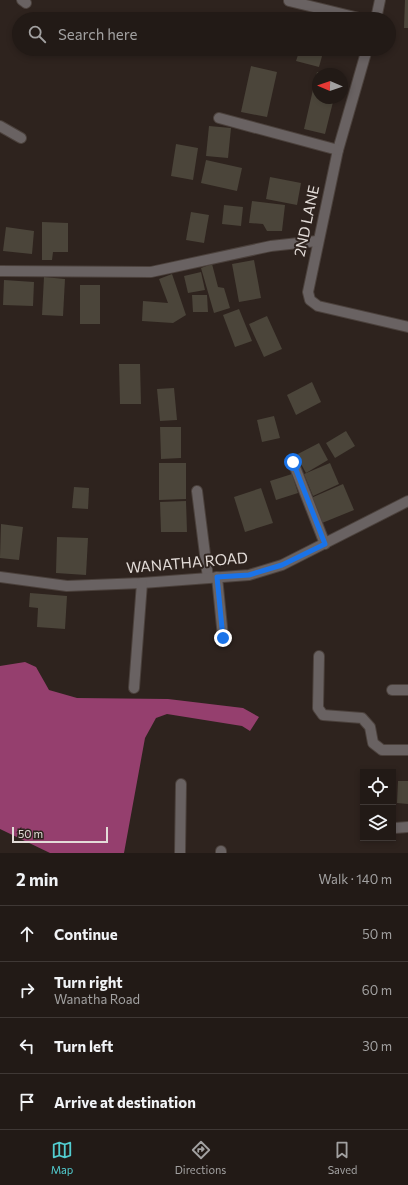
<!DOCTYPE html>
<meta charset="utf-8">
<style>
body{margin:0;font-family:Commissioner,sans-serif;background:#2a231f;color:#f1f3f6}
.controls{position:absolute;right:12px;bottom:12px;display:grid;overflow:hidden;border-radius:0px;box-shadow:0 2px 6px #0003}
.controls button{width:36px;height:36px;display:grid;place-items:center;padding:0;border:0;border-bottom:1px solid #3f3835;background:#221a16;color:#f1f3f6;font:20px sans-serif}
.compass{position:absolute;left:312px;top:68px;width:36px;height:36px;border-radius:50%;background:#221a16;box-shadow:0 2px 6px #0003;rotate:272deg}
.scale{position:absolute;left:12px;bottom:10px;width:96px;box-sizing:border-box;padding-left:4px;border:2px solid #e3dcd8;border-top:0;font-size:11px;line-height:14px;white-space:nowrap;color:#e3dcd8;-webkit-text-stroke:3px #2e231e;paint-order:stroke}
.stop{position:absolute;width:12px;height:12px;margin:-9px;border:3px solid #1a73e8;border-radius:50%;background:#fff}
.stop.end{background:#1a73e8;border-color:#fff;box-shadow:0 1px 4px #0008}
.list{margin:0;padding:0;list-style:none}
h2{display:flex;justify-content:space-between;align-items:center;height:52px;margin:0;padding:0 16px;font-size:17px}
h2 small{font-size:13px;font-weight:400;color:#a2a1a1}
.list li{display:grid;grid-template-columns:26px 1fr auto;gap:12px;align-items:center;box-sizing:border-box;height:56px;padding:0 16px;border-top:1px solid #3f3835}
.list b{display:block;font-size:15px;white-space:nowrap}
.list p{margin:0;font-size:13px;white-space:nowrap;color:#a2a1a1}
.list em{font-size:13px;font-style:normal;color:#a2a1a1}
.icon{flex:none;width:22px;height:22px;fill:none;stroke:currentColor;stroke-width:2;stroke-linecap:round;stroke-linejoin:round}
.map{position:relative;flex:none;width:408px;height:853px;overflow:hidden}
.search{position:absolute;background:#221a16;box-shadow:0 2px 6px #0003;left:12px;right:12px;top:12px;height:44px;display:flex;align-items:center;gap:10px;box-sizing:border-box;padding:0 14px;border-radius:22px;color:#a2a1a1;font-size:15px}
.sheet{height:276px;background:#221a16}
nav{display:flex;justify-content:space-around;align-items:center;box-sizing:border-box;height:56px;border-top:1px solid #3f3835;background:#221a16;font-size:11px;color:#a2a1a1}
nav a{display:grid;justify-items:center;gap:2px}
nav .on{color:#52cdd0}
.map>svg:first-child{display:block}
.water{fill:#953f6e}
.building{fill:#4b453a}
.lines{fill:none;stroke-linecap:round;stroke-linejoin:round}
.minor-casing{stroke:#4b413c;stroke-width:12}
.minor{stroke:#696262;stroke-width:10}
.route{stroke:#1a73e8;stroke-width:5}
.labels{text-anchor:middle;stroke-width:4;stroke-linejoin:round;paint-order:stroke}
.street-label{font-size:15px;fill:#e3dcd8;stroke:#2e231e}
</style>
<div class="map">
<svg width="408" height="853" viewBox="0 0 408 853">
<rect width="100%" height="100%" fill="#2e231e"/>
<path class="water" d="M25,662L36,667L49,690L77,698L168,699L243,708L259,717L250,731L242,726L167,714L156,718L145,738L124,853H50L0,829V666Z"/>
<g class="building">
<path d="M405,0H408V28H404Z"/>
<path d="M207,15L221,18V19H206Z"/>
<path d="M271,49H288L287,53L271,51Z"/>
<path d="M300,49H324L319,67L296,61Z"/>
<path d="M251,66L277,72L267,117L241,112Z"/>
<path d="M317,72L323,73L318,74V98H334L325,134L304,129Z"/>
<path d="M209,126L231,128L228,158L206,156Z"/>
<path d="M176,144L198,148L193,180L171,176Z"/>
<path d="M206,160L242,168L237,191L201,183Z"/>
<path d="M270,177L301,183L297,205L266,199Z"/>
<path d="M252,201L285,205L282,231H267L263,224L249,223Z"/>
<path d="M224,205L243,207L241,226L222,224Z"/>
<path d="M191,212L209,215L204,243L186,240Z"/>
<path d="M42,222L68,223V252H53L52,260H42Z"/>
<path d="M6,227L34,231L32,254L3,251Z"/>
<path d="M254,260L261,298L239,302L232,264Z"/>
<path d="M212,264L218,287L224,288L230,308L214,313L201,268Z"/>
<path d="M201,272L205,290L188,293L184,276Z"/>
<path d="M172,274L186,315L173,323L142,321L143,301L168,303L159,279Z"/>
<path d="M44,277L65,279L63,316L42,315Z"/>
<path d="M4,280L34,282L33,306L3,305Z"/>
<rect x="80" y="285" width="20" height="39"/>
<path d="M192,295H207L208,312H193Z"/>
<path d="M239,309L252,341L235,347L223,315Z"/>
<path d="M267,316L282,349L264,357L249,324Z"/>
<path d="M119,364H140L141,404H120Z"/>
<path d="M312,382L321,402L296,415L287,395Z"/>
<path d="M174,388L177,420L160,421L157,389Z"/>
<path d="M274,416L280,438L262,442L257,420Z"/>
<path d="M160,427H181V458L161,459Z"/>
<path d="M346,431L355,446L335,458L326,443Z"/>
<path d="M319,443L328,460L306,473L296,455Z"/>
<path d="M159,463H186V499L159,500Z"/>
<path d="M330,463L339,484L313,496L304,474Z"/>
<path d="M292,474L298,493L276,500L270,481Z"/>
<path d="M343,484L354,510L322,523L311,498Z"/>
<path d="M74,487L89,488L88,509L72,508Z"/>
<path d="M261,488L273,523L245,532L234,497Z"/>
<path d="M186,501L187,532H161L160,502Z"/>
<path d="M1,524L23,527L19,560L0,558Z"/>
<path d="M57,537L88,538L86,575L56,573Z"/>
<path d="M30,593L67,596L65,629L37,627L38,608L29,607Z"/>
<path d="M398,781H408V804L397,803Z"/>
</g>
<g class="lines">
<g class="minor-casing">
<g id="minor">
<path d="M22,0L26,3"/>
<path d="M289,1L363,19"/>
<path d="M376,19L380,0"/>
<path d="M367,49L338,150L308,292L310,300L318,306L408,327"/>
<path d="M219,118L338,150"/>
<path d="M0,126L21,138"/>
<path d="M0,271L151,272L271,246L317,241"/>
<path d="M293,462L325,544"/>
<path d="M197,491L208,578"/>
<path d="M0,577L67,586L142,583L249,575L282,565L408,501"/>
<path d="M217,577L223,637"/>
<path d="M319,656L318,708L323,715L362,718L370,727L373,743L382,750H408"/>
<path d="M134,688L142,583"/>
<path d="M392,690H408"/>
<path d="M395,828L408,827"/>
<path d="M180,853L181,784"/>
<path d="M221,853V851"/>
</g>
</g>
<use href="#minor" class="minor"/>
</g>
<g class="lines">
<path class="route" d="M223,638L217,577L249,575L282,565L325,544L293,462"/>
</g>
<g class="labels">
<g class="street-label">
<text transform="translate(307 221) rotate(-78)" y="5">2ND LANE</text>
<text transform="translate(187 563) rotate(-5)" y="5">WANATHA ROAD</text>
</g>
</g>
</svg>
<div class="controls">
<button><svg class="icon" aria-label="locate" viewBox="0 0 24 24"><circle cx="12" cy="12" r="6"/><path d="M12 2v4M12 18v4M2 12h4M18 12h4"/></svg></button>
<button><svg class="icon" aria-label="layers" viewBox="0 0 24 24"><path d="M12 4l9 5-9 5-9-5zM3 14l9 5 9-5"/></svg></button>
</div>
<svg class="compass" viewBox="-18 -18 36 36"><path d="M0-13l5 13h-10z" fill="#e53935"/><path d="M0 13l5-13h-10z" fill="#a2a1a1"/></svg>
<div class="scale">50 m</div>
<div class="stop" style="left:293px;top:462px"></div>
<div class="stop end" style="left:223px;top:638px"></div>
<div class="search"><svg class="icon" aria-label="search" viewBox="0 0 24 24"><circle cx="10" cy="10" r="6"/><path d="M15 15l6 6"/></svg>Search here</div>
</div>
<section class="sheet">
<h2>2 min<small>Walk · 140 m</small></h2>
<ul class="list">
<li><svg class="icon" aria-label="ahead" viewBox="0 0 24 24"><path d="M12 20V5M6 11l6-6 6 6"/></svg><div><b>Continue</b></div><em>50 m</em></li>
<li><svg class="icon" aria-label="right" viewBox="0 0 24 24"><path d="M7 20v-9h11M14 6l5 5-5 5"/></svg><div><b>Turn right</b><p>Wanatha Road</p></div><em>60 m</em></li>
<li><svg class="icon" aria-label="left" viewBox="0 0 24 24"><path d="M17 20v-9H6M10 6l-5 5 5 5"/></svg><div><b>Turn left</b></div><em>30 m</em></li>
<li><svg class="icon" aria-label="arrive" viewBox="0 0 24 24"><path d="M6 21V4h12l-3 4 3 4H6"/></svg><div><b>Arrive at destination</b></div></li>
</ul>
</section>
<nav>
<a class="on"><svg class="icon" aria-label="map" viewBox="0 0 24 24"><path d="M3 6l6-2 6 2 6-2v14l-6 2-6-2-6 2zM9 4v14M15 6v14"/></svg>Map</a>
<a><svg class="icon" aria-label="directions" viewBox="0 0 24 24"><path d="M12 3l9 9-9 9-9-9zM9 14v-3h6M13 9l2 2-2 2"/></svg>Directions</a>
<a><svg class="icon" aria-label="saved" viewBox="0 0 24 24"><path d="M7 4h10v16l-5-4-5 4z"/></svg>Saved</a>
</nav>
